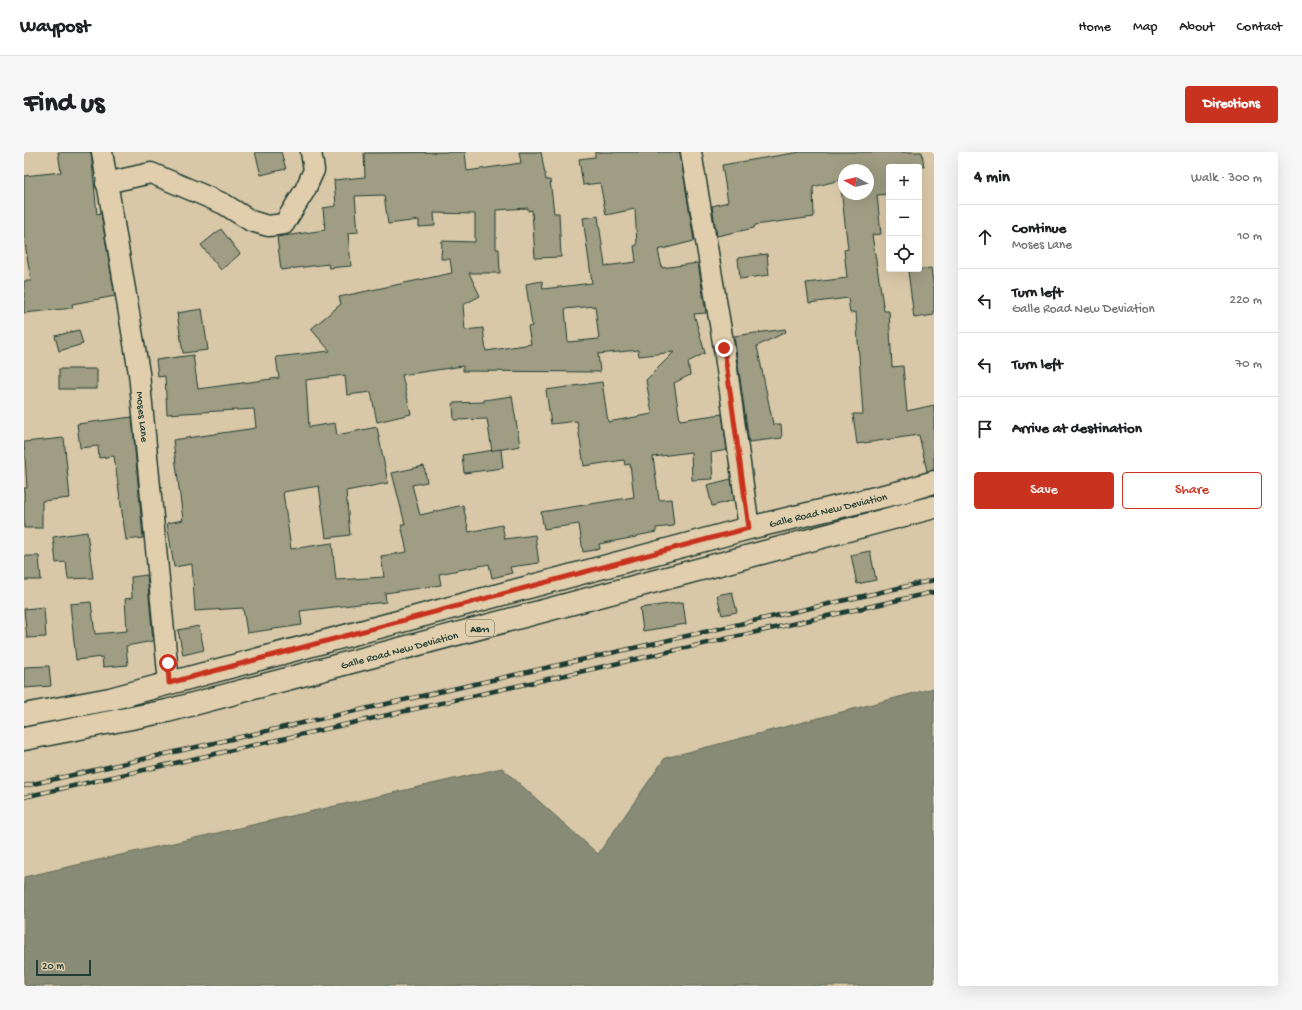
<!DOCTYPE html>
<meta charset="utf-8">
<style>
body{margin:0;font-family:"Gochi Hand",sans-serif;background:#f6f6f6;color:#202124}
.controls{position:absolute;right:12px;top:12px;display:grid;overflow:hidden;border-radius:4px;box-shadow:0 4px 16px #0002}
.controls button{width:36px;height:36px;display:grid;place-items:center;padding:0;border:0;border-bottom:1px solid #e0e0e0;background:#fff;color:#202124;font:20px sans-serif}
.compass{position:absolute;left:814px;top:12px;width:36px;height:36px;border-radius:50%;background:#fff;box-shadow:0 4px 16px #0002;rotate:278deg}
.scale{position:absolute;left:12px;bottom:10px;width:55px;box-sizing:border-box;padding-left:4px;border:2px solid #1f3d34;border-top:0;font-size:11px;line-height:14px;white-space:nowrap;color:#1f3d34;-webkit-text-stroke:3px #e1ceac;paint-order:stroke}
.stop{position:absolute;width:12px;height:12px;margin:-9px;border:3px solid #c8321e;border-radius:50%;background:#fff}
.stop.end{background:#c8321e;border-color:#fff;box-shadow:0 1px 4px #0008}
.list{margin:0;padding:0;list-style:none}
h2{display:flex;justify-content:space-between;align-items:center;height:52px;margin:0;padding:0 16px;font-size:17px}
h2 small{font-size:13px;font-weight:400;color:#757577}
.list li{display:grid;grid-template-columns:26px 1fr auto;gap:12px;align-items:center;box-sizing:border-box;height:64px;padding:0 16px;border-top:1px solid #e0e0e0}
.list b{display:block;font-size:15px;white-space:nowrap}
.list p{margin:0;font-size:13px;white-space:nowrap;color:#757577}
.list em{font-size:13px;font-style:normal;color:#757577}
.actions{display:flex;gap:8px;padding:12px 16px}
.actions a{flex:1;padding:9px 0;border:1px solid #c8321e;border-radius:4px;text-align:center;font-size:14px;color:#c8321e}
.actions .main{background:#c8321e;color:#fff}
.icon{flex:none;width:22px;height:22px;fill:none;stroke:currentColor;stroke-width:2;stroke-linecap:round;stroke-linejoin:round}
.map{position:relative;flex:none;width:910px;height:834px;overflow:hidden;border-radius:4px}
header{display:flex;align-items:center;gap:24px;box-sizing:border-box;height:56px;padding:0 20px;background:#fff;border-bottom:1px solid #e0e0e0}
header strong{font-size:19px}
nav{display:flex;gap:22px;margin-inline-start:auto;font-size:14px}
.intro{display:flex;align-items:center;justify-content:space-between;box-sizing:border-box;height:96px;padding:0 24px}
h1{margin:0;font-size:28px}
.button{padding:10px 18px;border-radius:4px;background:#c8321e;color:#fff;font-size:14px;font-weight:700}
main{display:flex;gap:24px;padding:0 24px}
aside{flex:1;background:#fff;border-radius:4px;box-shadow:0 4px 16px #0002}
.map>svg:first-child{display:block}
.water{fill:#888b75;stroke:#5e6c5b}
.building{fill:#9f9d83;stroke:#1f3d34;fill-rule:evenodd}
.lines{fill:none;stroke-linecap:round;stroke-linejoin:round}
.street-casing{stroke:#1f3d34;stroke-width:23}
.primary-casing{stroke:#1f3d34;stroke-width:25}
.street{stroke:#e1ceac;stroke-width:20}
.primary{stroke:#e1ceac;stroke-width:22}
.rail-casing{stroke:#1f3d34;stroke-width:4.5}
.rail{stroke:#e1ceac;stroke-width:3;stroke-dasharray:9;stroke-linecap:butt}
.route{stroke:#c8321e;stroke-width:5}
.labels{text-anchor:middle;stroke-width:4;stroke-linejoin:round;paint-order:stroke}
.shield{fill:#e1ceac;stroke:#596858;stroke-width:1}
.shield-label{font-size:10px;font-weight:bold;fill:#1f3d34}
.street-label{font-size:11px;fill:#1f3d34;stroke:#e1ceac}
</style>
<header>
<strong>Waypost</strong>
<nav><a>Home</a><a>Map</a><a>About</a><a>Contact</a></nav>
</header>
<div class="intro"><h1>Find us</h1><a class="button">Directions</a></div>
<main>
<div class="map">
<svg width="910" height="834" viewBox="0 0 910 834">
<rect width="100%" height="100%" fill="#d9c8a7"/>
<filter id="ink" filterUnits="userSpaceOnUse"><feTurbulence type="fractalNoise" baseFrequency=".025" numOctaves="2"/><feDisplacementMap in="SourceGraphic" scale="8" xChannelSelector="R" yChannelSelector="G"/><feConvolveMatrix kernelMatrix="1 2 1 2 8 2 1 2 1" color-interpolation-filters="sRGB"/></filter>
<g filter="url(#ink)">
<path class="water" d="M910,536V834H0V725L478,616L574,702L641,606Z"/>
<g class="building">
<path d="M34,0H67L73,62L77,61L91,144L48,152L49,156L0,161V129H7L0,85V24L37,20Z"/>
<path d="M231,0H257L262,17L237,23Z"/>
<path d="M441,0L443,19L497,11L495,0H517L522,28H526L530,61H535L537,105L511,106L508,58L504,59V56L472,58V97H475L476,121H445L456,144L439,153L441,178L459,176L462,199L507,192L504,175L508,174L502,132L518,129L519,137L568,131L559,66L574,64L581,114L612,110L610,94L613,93L611,57L582,63L576,31L559,33L555,7L571,5V0H656L670,89L634,98L638,116L674,111L682,161L670,162L681,201L664,210L666,223L650,231L656,268L698,262L703,298L687,301L689,327L668,328L667,300L629,305L635,348L647,347L650,374L632,376V380L612,384V385L575,392L576,397L559,400L555,372L520,377L517,360L610,345L606,312L601,313L600,308L560,314L553,269L527,272L522,238L578,230L584,270L628,262L622,228L650,200L615,204L614,198L574,202L576,220L439,219V214L378,223L387,262L353,270L347,240L323,243L321,223L282,228L285,275L311,271L313,283L353,275L364,331L322,339L326,383L302,386L295,334L259,340L267,397L308,391L312,428L360,425L357,404L383,400L377,372H381L368,321L400,314L403,330L388,333L396,363L439,353L445,380L478,373L481,387L511,383L515,411L486,415L488,421L468,426L465,412L415,422L417,433L361,441L362,450L344,452V451L276,459L278,473L223,481L219,456L171,459L168,412L150,415L143,371L159,368L149,288L232,276L230,257L143,262L141,224L134,225L132,208L169,203L174,237L255,226L252,205L306,199L287,177L317,152L315,145L428,121L426,107H417L418,89L451,90V62L410,61L411,74L395,75V68L364,72L360,43L331,44L334,80L324,81L327,114L305,116L304,112L257,118L253,85L301,78L299,56L312,54L310,28L341,25L340,1ZM571,154L575,187L544,190L541,157Z"/>
<path d="M776,0H898L900,15H865V42L853,43L857,82L848,83L860,159H865L868,215L879,214L883,259L910,253V318L903,319L895,283L833,292L829,262H839L832,160L826,161L824,146L785,151L782,131L823,126L820,98L824,97L816,28L789,35L790,65L731,73L730,76L693,84L688,54L704,50L698,13ZM820,18H844V42H820Z"/>
<path d="M197,77L216,102L197,118L177,93Z"/>
<path d="M743,102L745,123L716,127L714,106Z"/>
<path d="M907,116L910,138V163L890,166L884,119Z"/>
<path d="M178,157L184,198L159,201L153,161Z"/>
<path d="M761,177L762,180L733,194L749,272H757L758,286L725,290L710,184Z"/>
<path d="M55,178L59,192L35,199L31,184Z"/>
<rect x="35" y="217" width="38" height="20"/>
<path d="M488,244L496,294L468,299L463,267L430,268L429,251L460,250V248Z"/>
<path d="M108,265L119,386L102,388L90,304L75,306L74,294L56,296L53,272Z"/>
<path d="M40,286L46,346L18,349V376H0V336H3L0,290Z"/>
<path d="M477,297L479,316L440,321L438,303Z"/>
<path d="M707,327L710,348L688,354L683,333Z"/>
<path d="M63,380L69,426L44,427L42,410L32,411L29,385Z"/>
<path d="M846,399L852,428L833,432L827,403Z"/>
<path d="M0,404H15L17,428H0Z"/>
<path d="M123,423L129,489L102,494L104,513L79,515L78,505L52,508L46,452L67,450L71,482L103,479L101,447L108,446L107,425Z"/>
<path d="M708,440L713,460L698,463L693,443Z"/>
<path d="M659,450L662,472L619,479L616,456Z"/>
<path d="M20,455L22,485L3,486L0,457Z"/>
<path d="M175,474L180,498L159,503L154,478Z"/>
<path d="M25,514L27,534L0,536V515Z"/>
</g>
<g class="lines">
<g class="street-casing">
<g id="street">
<path id="s1" d="M78,0L115,221L145,531"/>
<path d="M667,0L700,196L725,376"/>
<path d="M82,31L127,21L200,52L227,69L244,74L260,72L281,38L290,18L287,0"/>
</g>
</g>
<g class="primary-casing">
<g id="primary">
<path id="s2" d="M0,563L86,547L725,376L877,340L910,330"/>
<path id="s3" d="M0,587L143,559L910,355"/>
</g>
</g>
<use href="#street" class="street"/>
<use href="#primary" class="primary"/>
<g class="rail-casing">
<g id="rail">
<path d="M0,634L910,428"/>
<path d="M0,645L910,440"/>
</g>
</g>
<use href="#rail" class="rail"/>
</g>
</g>
<g class="lines" filter="url(#ink)">
<path class="route" d="M144,511L145,531L725,376L700,196"/>
</g>
<g class="labels">
<rect class="shield" x="442" y="468" width="28" height="16" rx="3"/>
<g class="shield-label">
<text x="456" y="480">AB11</text>
</g>
<g class="street-label">
<text dy="4" stroke="none"><textPath href="#s1" startOffset="268">Moses Lane</textPath></text>
<text dy="4" stroke="none"><textPath href="#s2" startOffset="830">Galle Road New Deviation</textPath></text>
<text dy="4" stroke="none"><textPath href="#s3" startOffset="386">Galle Road New Deviation</textPath></text>
</g>
</g>
</svg>
<div class="controls">
<button>+</button>
<button>−</button>
<button><svg class="icon" aria-label="locate" viewBox="0 0 24 24"><circle cx="12" cy="12" r="6"/><path d="M12 2v4M12 18v4M2 12h4M18 12h4"/></svg></button>
</div>
<svg class="compass" viewBox="-18 -18 36 36"><path d="M0-13l5 13h-10z" fill="#e53935"/><path d="M0 13l5-13h-10z" fill="#757577"/></svg>
<div class="scale">20 m</div>
<div class="stop" style="left:144px;top:511px"></div>
<div class="stop end" style="left:700px;top:196px"></div>
</div>
<aside>
<h2>4 min<small>Walk · 300 m</small></h2>
<ul class="list">
<li><svg class="icon" aria-label="ahead" viewBox="0 0 24 24"><path d="M12 20V5M6 11l6-6 6 6"/></svg><div><b>Continue</b><p>Moses Lane</p></div><em>10 m</em></li>
<li><svg class="icon" aria-label="left" viewBox="0 0 24 24"><path d="M17 20v-9H6M10 6l-5 5 5 5"/></svg><div><b>Turn left</b><p>Galle Road New Deviation</p></div><em>220 m</em></li>
<li><svg class="icon" aria-label="left" viewBox="0 0 24 24"><path d="M17 20v-9H6M10 6l-5 5 5 5"/></svg><div><b>Turn left</b></div><em>70 m</em></li>
<li><svg class="icon" aria-label="arrive" viewBox="0 0 24 24"><path d="M6 21V4h12l-3 4 3 4H6"/></svg><div><b>Arrive at destination</b></div></li>
</ul>
<div class="actions"><a class="main">Save</a><a>Share</a></div>
</aside>
</main>
